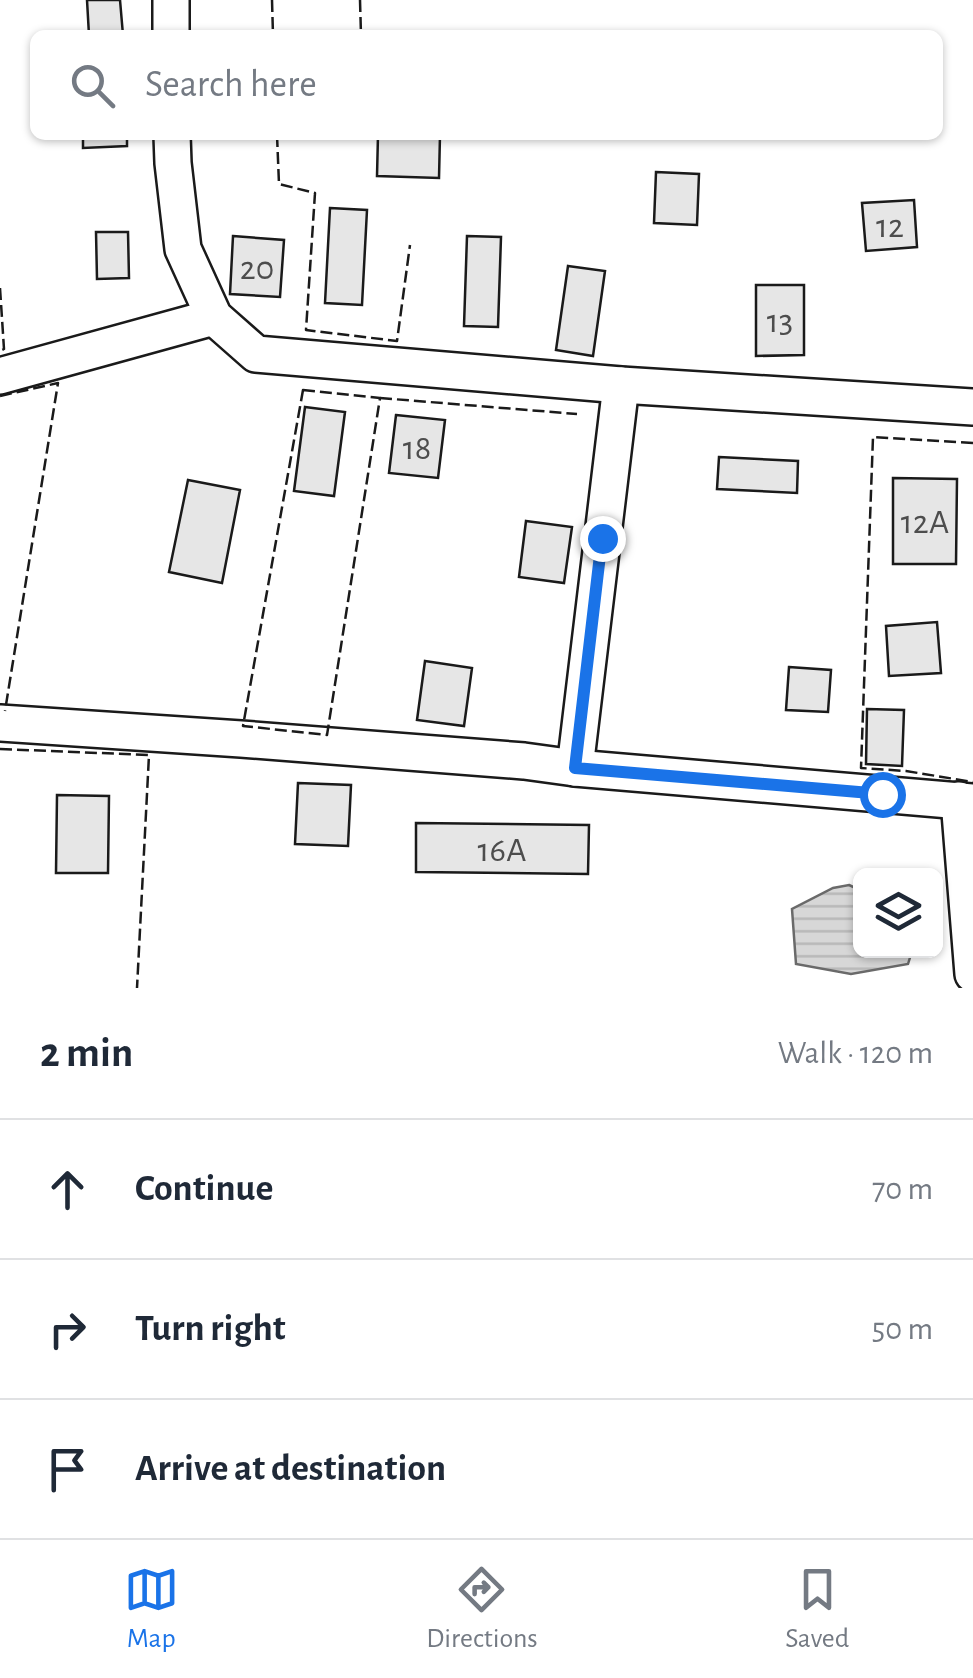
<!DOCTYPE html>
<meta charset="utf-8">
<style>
body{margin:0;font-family:"Alegreya Sans",sans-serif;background:#f2f2f3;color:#1f2937}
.controls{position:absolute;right:30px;bottom:30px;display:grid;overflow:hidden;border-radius:15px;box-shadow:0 2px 8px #0004}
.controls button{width:90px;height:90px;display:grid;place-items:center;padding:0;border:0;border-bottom:2px solid #e0e1e3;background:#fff;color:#1f2937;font:50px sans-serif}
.stop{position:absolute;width:30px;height:30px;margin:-22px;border:8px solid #1a73e8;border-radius:50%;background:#fff}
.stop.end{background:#1a73e8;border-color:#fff;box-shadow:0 2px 10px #0008}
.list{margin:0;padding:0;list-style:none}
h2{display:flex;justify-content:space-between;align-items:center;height:130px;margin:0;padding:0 40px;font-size:42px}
h2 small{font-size:32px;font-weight:400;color:#747a83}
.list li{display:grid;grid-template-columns:65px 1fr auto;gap:30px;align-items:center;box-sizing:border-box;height:140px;padding:0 40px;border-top:2px solid #e0e1e3}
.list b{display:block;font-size:38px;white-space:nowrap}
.list em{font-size:32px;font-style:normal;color:#747a83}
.icon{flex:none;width:55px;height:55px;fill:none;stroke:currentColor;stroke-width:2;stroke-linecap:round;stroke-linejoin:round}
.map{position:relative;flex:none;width:973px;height:988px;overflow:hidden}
.search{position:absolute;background:#fff;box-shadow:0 2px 8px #0004;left:30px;right:30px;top:30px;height:110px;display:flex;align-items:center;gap:25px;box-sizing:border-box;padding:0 35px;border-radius:15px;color:#747a83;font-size:38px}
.sheet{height:550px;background:#fff}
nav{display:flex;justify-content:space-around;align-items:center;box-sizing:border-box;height:140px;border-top:2px solid #e0e1e3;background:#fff;font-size:28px;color:#747a83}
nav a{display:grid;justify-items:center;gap:5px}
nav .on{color:#1a73e8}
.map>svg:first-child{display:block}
.water{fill:url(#water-rules);stroke:#6a6a6a;stroke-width:2.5}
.building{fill:#e6e6e6;stroke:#1a1a1a;stroke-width:2.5}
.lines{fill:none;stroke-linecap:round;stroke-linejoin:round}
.minor-casing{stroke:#1a1a1a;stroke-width:40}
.minor{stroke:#fff;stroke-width:35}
.fence{stroke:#1a1a1a;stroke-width:2.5;stroke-dasharray:12 5;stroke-linecap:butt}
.route{stroke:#1a73e8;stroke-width:12}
.labels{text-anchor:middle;stroke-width:8;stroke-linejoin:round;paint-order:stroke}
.number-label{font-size:35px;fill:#4d4d4d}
</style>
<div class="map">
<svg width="973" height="988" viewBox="0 0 973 988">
<defs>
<pattern id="water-rules" width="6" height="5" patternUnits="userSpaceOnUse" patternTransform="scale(2.5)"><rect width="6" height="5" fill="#d7d7d7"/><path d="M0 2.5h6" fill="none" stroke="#b8b8b8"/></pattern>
</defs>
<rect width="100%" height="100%" fill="#fff"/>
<path class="water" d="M849,885L860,890V951H912L908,964L851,974L796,964L792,909L833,888Z"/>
<g class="building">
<path d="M87,0H120L123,35H89Z"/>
<path d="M83,135H127V146L83,148Z"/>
<path d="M378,135H440L439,178L377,176Z"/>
<path d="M656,172L699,174L697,225L654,223Z"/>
<path d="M914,200L917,247L866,251L862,203Z"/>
<path d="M330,208L367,210L362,305L325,303Z"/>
<path d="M96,232H128L129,278L97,279Z"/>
<path d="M233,236L284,240L280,297L230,294Z"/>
<path d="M467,236L501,237L498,327L464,326Z"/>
<path d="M568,266L605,271L593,356L556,350Z"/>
<path d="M756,285H804V355L756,356Z"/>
<path d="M305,407L345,412L334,496L294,491Z"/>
<path d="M396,415L445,420L438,478L389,473Z"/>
<path d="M719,457L798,461L797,493L717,489Z"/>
<path d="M893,478L957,479L956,564H893Z"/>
<path d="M188,480L240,490L222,583L169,572Z"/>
<path d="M526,521L572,527L564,583L519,577Z"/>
<path d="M937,622L941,673L889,676L886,626Z"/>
<path d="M425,661L472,668L464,726L417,720Z"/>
<path d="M789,667L831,670L828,712L786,710Z"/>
<path d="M867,709L904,710L902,766L866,764Z"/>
<path d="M298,783L351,785L348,846L295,844Z"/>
<path d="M57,795L109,796L108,873H56Z"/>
<path d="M416,823L589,825L588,874L416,872Z"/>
</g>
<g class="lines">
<g class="minor-casing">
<g id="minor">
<path d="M171,0V35"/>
<path d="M172,135L173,163L183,249L214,317L256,354L621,385L973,407"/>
<path d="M0,376L214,317"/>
<path d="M0,723L241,739L524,761L575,768L973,802"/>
<path d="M575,768L621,385"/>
<path d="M959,800L973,974"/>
</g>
</g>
<use href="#minor" class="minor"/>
<g class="fence">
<path d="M272,0L273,35"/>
<path d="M360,0L361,35"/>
<path d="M277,135L279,184L315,193L306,330L397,341L410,245"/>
<path d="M0,288L4,349L0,351"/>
<path d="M303,390L380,398L327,735L243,726Z"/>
<path d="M0,396L58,383L5,711"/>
<path d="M380,398L577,414"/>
<path d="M973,443L873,437L861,768L906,771L973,782"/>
<path d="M0,749L149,755L137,988"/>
</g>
</g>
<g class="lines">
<path class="route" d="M602,538L575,768L882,794"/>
</g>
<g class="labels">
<g class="number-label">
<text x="890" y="237">12</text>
<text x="257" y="279">20</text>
<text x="780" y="332">13</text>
<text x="417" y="459">18</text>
<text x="925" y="533">12А</text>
<text x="502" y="861">16А</text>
</g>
</g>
</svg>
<div class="controls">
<button><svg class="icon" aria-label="layers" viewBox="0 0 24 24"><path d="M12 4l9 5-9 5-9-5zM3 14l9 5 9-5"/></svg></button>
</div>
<div class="stop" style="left:882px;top:794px"></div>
<div class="stop end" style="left:602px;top:538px"></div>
<div class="search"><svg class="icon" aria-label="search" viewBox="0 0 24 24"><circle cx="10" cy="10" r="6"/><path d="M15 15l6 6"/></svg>Search here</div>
</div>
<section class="sheet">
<h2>2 min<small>Walk · 120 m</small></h2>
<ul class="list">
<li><svg class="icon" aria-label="ahead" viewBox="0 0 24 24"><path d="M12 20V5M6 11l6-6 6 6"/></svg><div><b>Continue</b></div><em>70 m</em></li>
<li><svg class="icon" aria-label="right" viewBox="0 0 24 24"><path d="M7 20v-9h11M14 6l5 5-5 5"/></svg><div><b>Turn right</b></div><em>50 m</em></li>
<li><svg class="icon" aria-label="arrive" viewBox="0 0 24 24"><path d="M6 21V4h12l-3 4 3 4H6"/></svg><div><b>Arrive at destination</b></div></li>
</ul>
</section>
<nav>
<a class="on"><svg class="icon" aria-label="map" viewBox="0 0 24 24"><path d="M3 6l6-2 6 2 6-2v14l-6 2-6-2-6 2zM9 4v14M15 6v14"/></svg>Map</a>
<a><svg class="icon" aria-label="directions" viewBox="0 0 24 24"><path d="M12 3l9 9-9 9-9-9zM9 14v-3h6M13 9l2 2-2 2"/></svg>Directions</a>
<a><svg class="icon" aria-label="saved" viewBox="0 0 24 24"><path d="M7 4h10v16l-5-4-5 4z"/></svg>Saved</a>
</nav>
